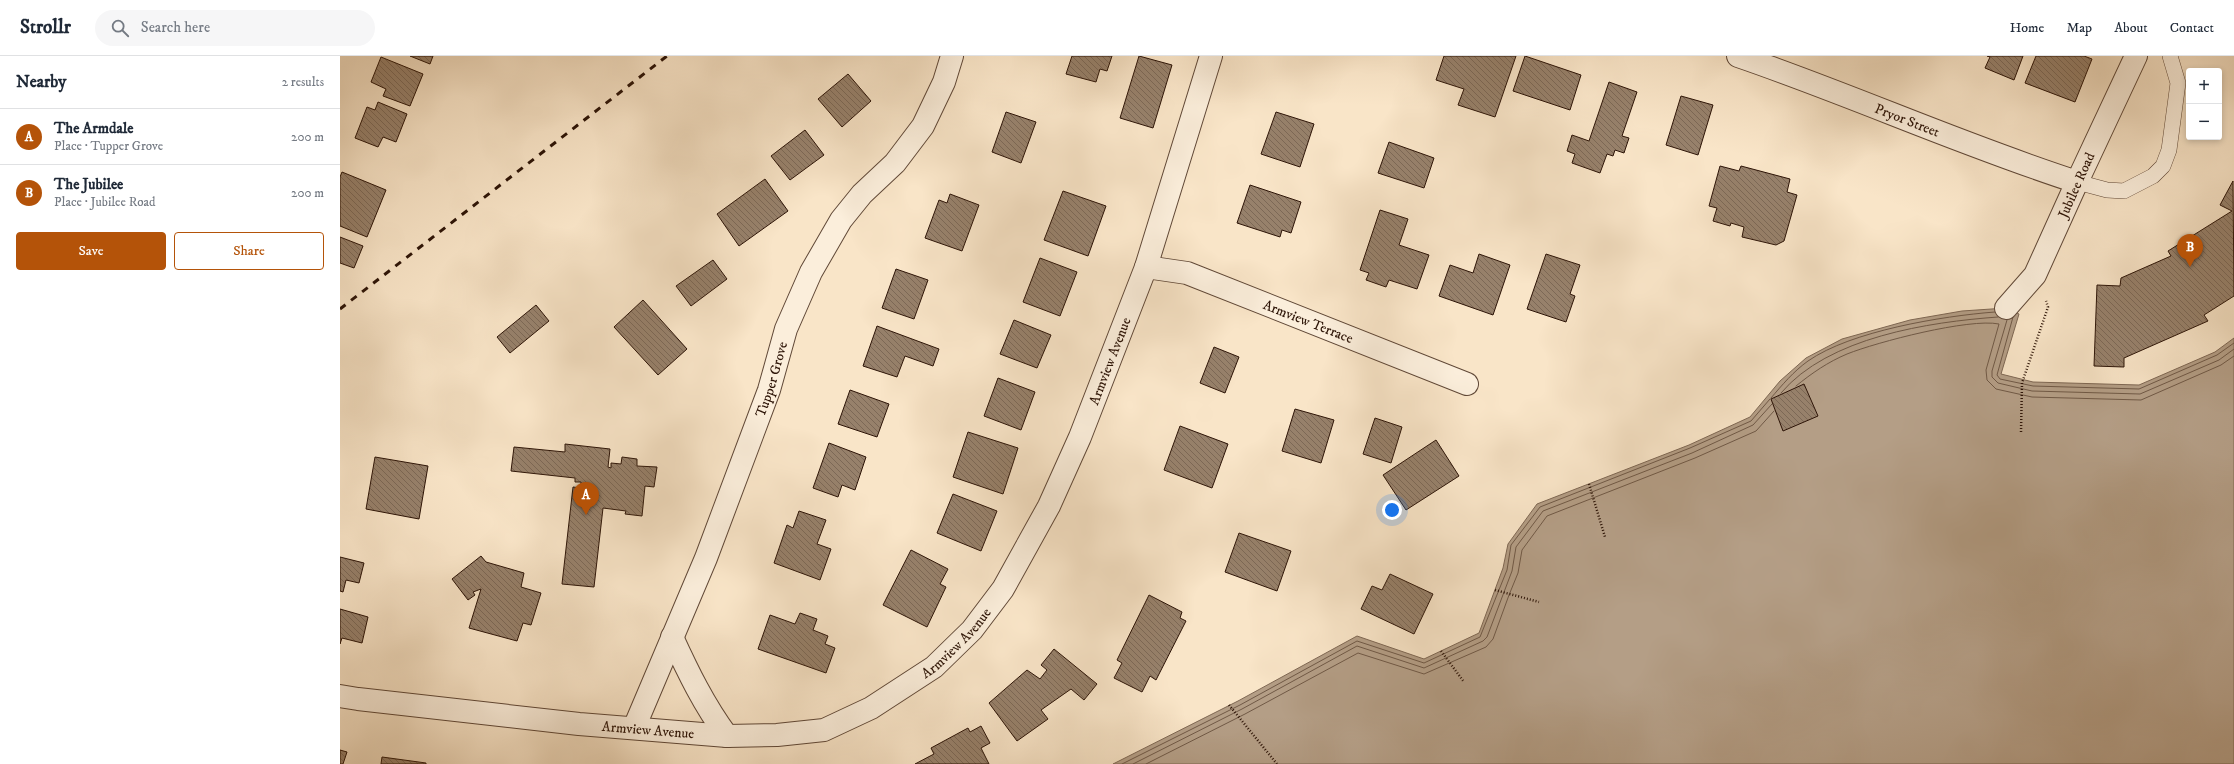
<!DOCTYPE html>
<meta charset="utf-8">
<style>
body{margin:0;font-family:"IM FELL DW Pica",serif;background:#f6f6f7;color:#1f2937}
.controls{position:absolute;right:12px;top:12px;display:grid;overflow:hidden;border-radius:4px;box-shadow:0 2px 6px #0003}
.controls button{width:36px;height:36px;display:grid;place-items:center;padding:0;border:0;border-bottom:1px solid #e0e1e3;background:#fff;color:#1f2937;font:20px sans-serif}
.you{position:absolute;left:1052px;top:454px;width:14px;height:14px;margin:-10px;border:3px solid #fff;border-radius:50%;background:#1a73e8;box-shadow:0 0 0 6px #1a73e833}
.badge{display:grid;place-items:center;width:26px;height:26px;border-radius:50%;background:#b45309;color:#fff;font-size:13px;font-weight:700}
.pin{position:absolute;translate:-50% -33px;filter:drop-shadow(0 1px 2px #0008)}
.pin::after{content:'';position:absolute;top:21px;width:14px;height:12px;background:inherit;clip-path:polygon(0 0,100% 0,50% 100%)}
.list{margin:0;padding:0;list-style:none}
h2{display:flex;justify-content:space-between;align-items:center;height:52px;margin:0;padding:0 16px;font-size:17px}
h2 small{font-size:13px;font-weight:400;color:#747a83}
.list li{display:grid;grid-template-columns:26px 1fr auto;gap:12px;align-items:center;box-sizing:border-box;height:56px;padding:0 16px;border-top:1px solid #e0e1e3}
.list b{display:block;font-size:15px;white-space:nowrap}
.list p{margin:0;font-size:13px;white-space:nowrap;color:#747a83}
.list em{font-size:13px;font-style:normal;color:#747a83}
.actions{display:flex;gap:8px;padding:12px 16px}
.actions a{flex:1;padding:9px 0;border:1px solid #b45309;border-radius:4px;text-align:center;font-size:14px;color:#b45309}
.actions .main{background:#b45309;color:#fff}
.icon{flex:none;width:22px;height:22px;fill:none;stroke:currentColor;stroke-width:2;stroke-linecap:round;stroke-linejoin:round}
.map{position:relative;flex:none;width:1894px;height:708px;overflow:hidden}
header{display:flex;align-items:center;gap:24px;box-sizing:border-box;height:56px;padding:0 20px;background:#fff;border-bottom:1px solid #e0e1e3}
header strong{font-size:19px}
nav{display:flex;gap:22px;margin-inline-start:auto;font-size:14px}
.search{width:280px;height:36px;background:#f6f6f7;display:flex;align-items:center;gap:10px;box-sizing:border-box;padding:0 14px;border-radius:22px;color:#747a83;font-size:15px}
main{display:flex}
aside{flex:1;background:#fff}
.map>svg:first-child{display:block}
.water{fill:#b49e86;stroke:#7e6753}
.lines{fill:none;stroke-linecap:round;stroke-linejoin:round}
.shore{stroke:#705946;stroke-width:1}
.building{fill:url(#building-back-hatch);stroke:#2d1407}
.service-casing{stroke:#604837;stroke-width:16}
.minor-casing{stroke:#604837;stroke-width:24}
.tertiary-casing{stroke:#604837;stroke-width:24}
.path{stroke:#2d1407;stroke-width:2.5;stroke-dasharray:1 2;stroke-linecap:butt}
.service{stroke:#fbeedb;stroke-width:15}
.minor{stroke:#fbeedb;stroke-width:22}
.tertiary{stroke:#fbeedb;stroke-width:22}
.rail{stroke:#2d1407;stroke-width:3;stroke-dasharray:7 7;stroke-linecap:butt}
.labels{text-anchor:middle;stroke-width:3;stroke-linejoin:round;paint-order:stroke}
.street-label{font-size:14px;fill:#2d1407;stroke:#fbeedb}
</style>
<header>
<strong>Strollr</strong>
<div class="search"><svg class="icon" aria-label="search" viewBox="0 0 24 24"><circle cx="10" cy="10" r="6"/><path d="M15 15l6 6"/></svg>Search here</div>
<nav><a>Home</a><a>Map</a><a>About</a><a>Contact</a></nav>
</header>
<main>
<aside>
<h2>Nearby<small>2 results</small></h2>
<ul class="list">
<li><span class="badge">A</span><div><b>The Armdale</b><p>Place · Tupper Grove</p></div><em>200 m</em></li>
<li><span class="badge">B</span><div><b>The Jubilee</b><p>Place · Jubilee Road</p></div><em>200 m</em></li>
</ul>
<div class="actions"><a class="main">Save</a><a>Share</a></div>
</aside>
<div class="map">
<svg width="1894" height="708" viewBox="0 0 1894 708">
<defs>
<pattern id="building-back-hatch" width="6" height="6" patternUnits="userSpaceOnUse"><rect width="6" height="6" fill="#97816b"/><path d="M-1 5l2 2M0 0l6 6M5-1l2 2" fill="none" stroke="#7c6856"/></pattern>
</defs>
<rect width="100%" height="100%" fill="#f9e5c8"/>
<filter id="stains"><feTurbulence type="fractalNoise" baseFrequency=".005" numOctaves="4"/><feColorMatrix values="0 0 0 0 .2 0 0 0 0 .09 0 0 0 0 .02 0 0 0 .5 -.17"/></filter>
<radialGradient id="worn" r=".72"><stop offset=".6" stop-color="#630" stop-opacity="0"/><stop offset="1" stop-color="#630" stop-opacity=".3"/></radialGradient>
<path class="water" d="M1666,252L1679,258L1661,318L1693,326L1799,329L1875,296L1894,282V708H773L898,645L1017,580L1084,603L1139,577L1163,512L1168,488L1197,448L1349,389L1410,361L1440,325L1466,302L1502,283L1570,264L1622,255Z"/>
<g class="lines">
<g class="shore">
<path d="M1673,261L1657,319L1660,323L1693,330L1799,333L1877,299L1894,287"/>
<path d="M1667,264L1652,315V321L1658,327L1692,335L1800,338L1879,304L1894,293"/>
<path d="M1456,330C1472,317 1488,306 1507,298C1537,286 1629,262 1659,268L1646,314L1647,324L1656,333L1692,341L1801,344L1881,309L1894,300"/>
<path d="M1441,337C1488,281 1589,266 1658,261"/>
<path d="M1431,342C1442,329 1454,315 1468,305C1511,275 1602,260 1655,256"/>
<path d="M782,708L900,649L1017,585L1084,607L1140,581L1167,514L1171,489L1200,451L1350,392L1411,365L1430,343"/>
<path d="M793,708L902,653L1017,590L1084,612L1143,585L1147,581L1172,515L1176,491L1203,455L1352,397L1413,369L1432,348"/>
<path d="M806,708L905,658L1018,597L1084,618L1146,591L1153,583L1169,539L1178,517L1182,494L1207,460L1355,402L1416,375L1434,355"/>
</g>
</g>
<g class="building">
<path d="M70,0H93L90,8Z"/>
<path d="M732,0H772L767,15L760,13L756,26L726,18Z"/>
<path d="M799,0L832,9L813,72L780,62Z"/>
<path d="M1104,0H1176L1155,61L1118,49L1124,33L1096,24Z"/>
<path d="M1185,0L1241,19L1230,54L1173,35Z"/>
<path d="M1647,0H1683L1674,24L1645,12L1650,1Z"/>
<path d="M1696,0H1744L1752,3L1735,46L1685,27Z"/>
<path d="M41,1L83,18L70,50L43,40L46,33L31,26Z"/>
<path d="M508,18L531,45L502,71L478,43Z"/>
<path d="M1269,26L1297,36L1282,80L1289,82L1284,97L1275,94L1273,100L1267,98L1260,117L1232,107L1235,98L1227,95L1232,79L1249,85Z"/>
<path d="M1341,40L1373,49L1358,99L1326,89Z"/>
<path d="M38,46L67,58L56,86L43,81L38,91L15,82L27,51L35,54Z"/>
<path d="M666,56L696,66L681,107L652,96Z"/>
<path d="M936,56L974,68L960,111L921,98Z"/>
<path d="M465,74L484,99L450,124L431,100Z"/>
<path d="M1049,86L1094,102L1084,132L1038,117Z"/>
<path d="M1380,110L1399,115L1401,110L1450,123L1447,136L1457,139L1444,185L1436,189L1402,181L1404,171L1391,167L1390,170L1373,165L1377,152L1369,150Z"/>
<path d="M2,116L46,134L27,181L0,170V121Z"/>
<path d="M425,123L448,155L399,190L377,158Z"/>
<path d="M1893,125L1894,240L1864,259L1868,265L1784,302V311L1754,310L1757,229L1780,230L1781,222L1831,200L1828,195L1892,155L1880,149Z"/>
<path d="M910,129L961,146L951,177L942,174L940,181L897,167Z"/>
<path d="M723,135L766,150L748,200L704,184Z"/>
<path d="M610,138L639,149L622,195L585,182L599,144L607,147Z"/>
<path d="M1040,154L1068,163L1059,189L1089,199L1077,233L1049,224L1046,231L1026,224L1029,217L1020,214Z"/>
<path d="M0,181L23,190L14,212L0,207Z"/>
<path d="M1139,198L1170,209L1153,259L1099,240L1110,209L1133,217Z"/>
<path d="M1206,198L1240,209L1230,238L1235,240L1226,266L1187,253Z"/>
<path d="M700,202L737,216L720,260L683,246Z"/>
<path d="M373,204L387,223L351,250L336,230Z"/>
<path d="M556,213L588,224L574,263L542,252Z"/>
<path d="M303,244L347,293L318,319L274,271Z"/>
<path d="M196,249L209,265L170,297L157,281Z"/>
<path d="M674,264L711,279L697,312L660,298Z"/>
<path d="M537,270L599,293L593,310L565,300L557,321L523,310Z"/>
<path d="M874,291L899,301L885,337L860,327Z"/>
<path d="M658,322L695,336L681,374L644,360Z"/>
<path d="M1464,328L1478,360L1443,375L1431,343Z"/>
<path d="M510,334L549,348L537,381L498,368Z"/>
<path d="M955,353L994,364L981,407L942,395Z"/>
<path d="M1035,362L1062,371L1051,407L1023,398Z"/>
<path d="M840,370L888,388L872,432L824,414Z"/>
<path d="M628,376L678,392L663,438L613,421Z"/>
<path d="M1096,384L1119,420L1066,454L1043,419Z"/>
<path d="M489,387L526,401L515,434L502,429L498,441L473,432Z"/>
<path d="M225,388L270,393L268,411L271,412V407L281,408L282,401L297,403V410L317,411L314,431L305,430L302,460L285,458L286,455L263,452L254,531L222,528L233,431L241,432V426H235V422L171,415L174,391L225,396Z"/>
<path d="M35,401L88,410L79,463L26,453Z"/>
<path d="M613,438L657,455L641,495L597,477Z"/>
<path d="M459,455L486,464L477,488L491,493L480,524L434,507L447,469L453,472Z"/>
<path d="M899,477L951,495L937,535L885,516Z"/>
<path d="M571,494L608,513L600,528L606,531L587,571L543,549Z"/>
<path d="M141,500L146,506L184,517L181,531L201,537L191,569L183,567L177,585L129,572L141,533L133,536L135,539L128,544L112,523Z"/>
<path d="M0,501L24,507L19,527L6,524L3,536L0,535Z"/>
<path d="M1050,518L1093,538L1074,578L1021,553L1032,530L1042,534Z"/>
<path d="M809,539L842,556L840,562L846,565L816,624L810,620L802,636L774,622L782,607L777,604Z"/>
<path d="M0,553L28,561L22,587L2,582L0,588Z"/>
<path d="M460,557L477,563L473,574L488,580L485,588L495,592L486,617L418,593L430,559L455,568Z"/>
<path d="M714,593L757,628L744,644L731,633L701,654L708,663L677,685L649,647L687,614L700,623L707,614L701,609Z"/>
<path d="M641,670L650,687L641,692L649,708H575L594,698L591,692L628,672L630,676Z"/>
<path d="M0,694L7,696L3,708H0Z"/>
<path d="M42,701L86,707V708H41Z"/>
</g>
<g class="lines">
<g class="service-casing">
<path id="service" d="M1737,126L1767,134L1784,135L1813,120L1823,110L1829,94L1838,27L1830,0"/>
</g>
<g class="minor-casing">
<g id="minor">
<path id="s1" d="M806,211L847,217L1127,328"/>
<path d="M1666,252L1695,219L1737,126"/>
<path id="s2" d="M294,672L366,502L429,334L446,273L471,216L501,164L522,138L555,107L583,70L604,26L612,0"/>
</g>
</g>
<g class="tertiary-casing">
<g id="tertiary">
<path id="s3" d="M1398,0C1512,39 1622,89 1737,126L1796,0"/>
<path d="M332,581C348,616 364,649 387,680"/>
<path id="s4" d="M0,640L18,643L239,668L387,680L437,679L484,674L531,652L594,611L632,574L663,533L709,450L740,381L806,211L871,0"/>
</g>
</g>
<g class="path">
<path d="M1681,376L1682,327L1708,251L1706,245"/>
<path d="M1249,428L1265,481"/>
<path d="M1155,534L1199,546"/>
<path d="M1101,595L1124,626"/>
<path d="M889,649L937,708"/>
</g>
<use href="#service" class="service"/>
<use href="#minor" class="minor"/>
<use href="#tertiary" class="tertiary"/>
<path class="rail" d="M0,253L327,0"/>
</g>
<g class="labels">
<g class="street-label">
<text dy="5" stroke="none"><textPath href="#s3" startOffset="181">Pryor Street</textPath></text>
<text transform="translate(1736 129) rotate(-66)" y="5">Jubilee Road</text>
<text dy="5" stroke="none"><textPath href="#s1" startOffset="172">Armview Terrace</textPath></text>
<text dy="5" stroke="none"><textPath href="#s4" startOffset="970">Armview Avenue</textPath></text>
<text dy="5" stroke="none"><textPath href="#s2" startOffset="375">Tupper Grove</textPath></text>
<text dy="5" stroke="none"><textPath href="#s4" startOffset="646">Armview Avenue</textPath></text>
<text dy="5" stroke="none"><textPath href="#s4" startOffset="310">Armview Avenue</textPath></text>
</g>
</g>
<rect width="100%" height="100%" filter="url(#stains)"/>
<rect width="100%" height="100%" fill="url(#worn)"/>
</svg>
<div class="controls">
<button>+</button>
<button>−</button>
</div>
<div class="you"></div>
<div class="pin badge" style="left:246px;top:459px">A</div>
<div class="pin badge" style="left:1850px;top:211px">B</div>
</div>
</main>
